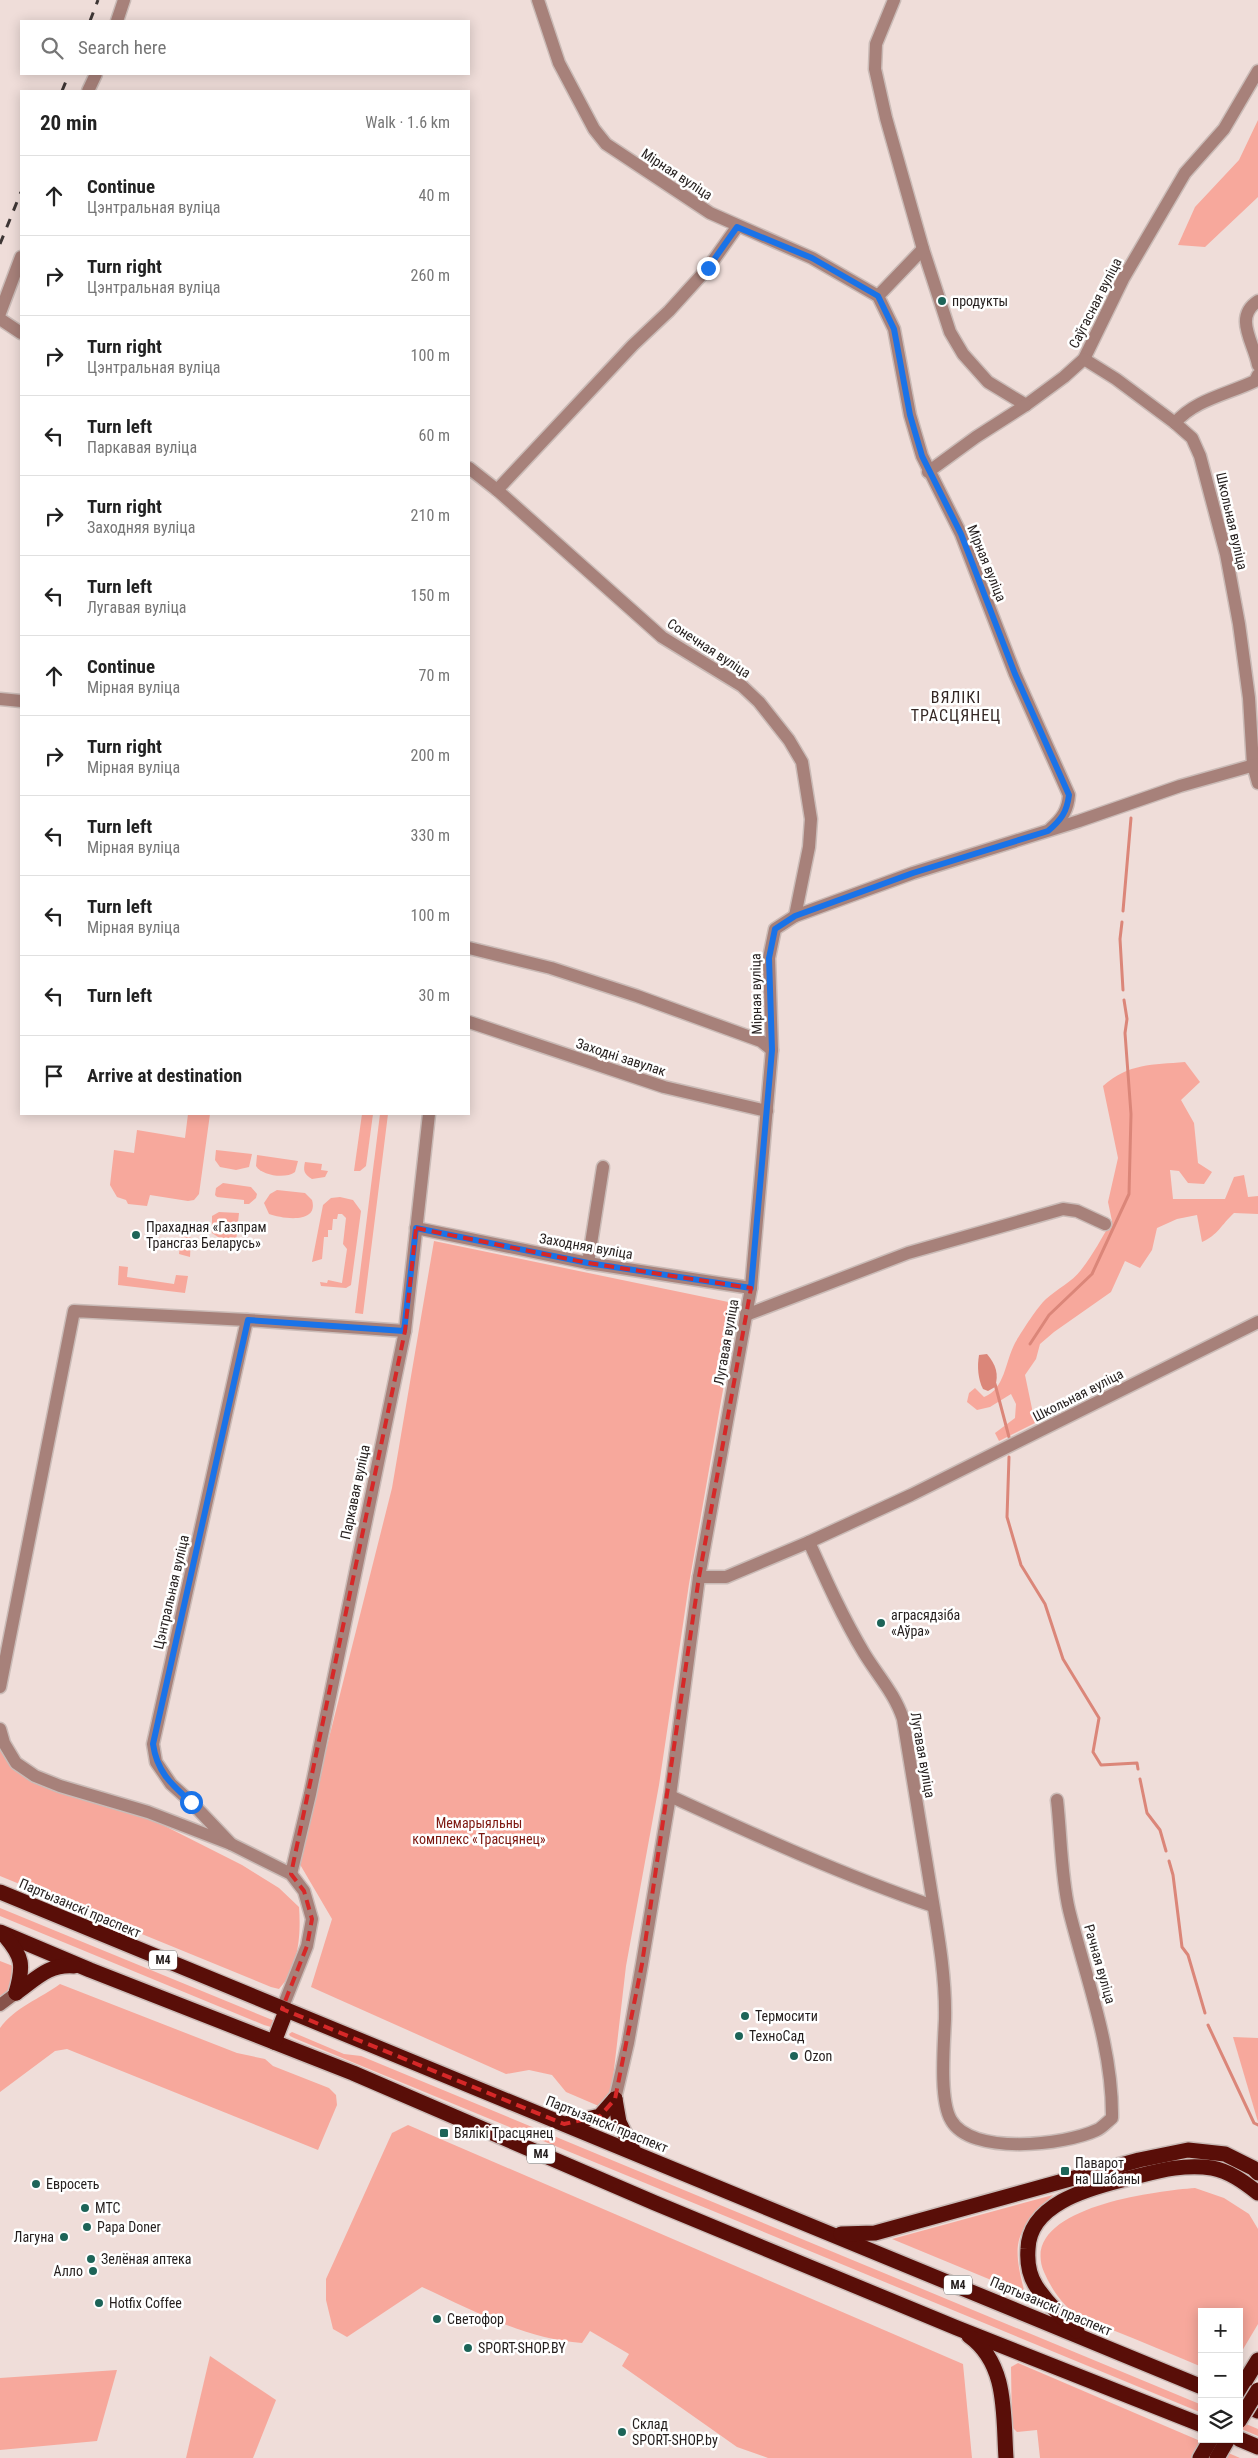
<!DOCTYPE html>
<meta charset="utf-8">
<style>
body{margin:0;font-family:"Roboto Condensed",sans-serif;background:#f2f2f2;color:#222}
.controls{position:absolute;right:15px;bottom:15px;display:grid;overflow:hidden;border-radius:0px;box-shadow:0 2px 12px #0003}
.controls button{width:45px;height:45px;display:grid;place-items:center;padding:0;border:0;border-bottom:1px solid #e0e0e0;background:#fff;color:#222;font:25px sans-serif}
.stop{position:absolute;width:15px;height:15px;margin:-11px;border:4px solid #1a73e8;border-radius:50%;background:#fff}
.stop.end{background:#1a73e8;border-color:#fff;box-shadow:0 1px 5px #0008}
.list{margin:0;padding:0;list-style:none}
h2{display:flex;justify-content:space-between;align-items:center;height:65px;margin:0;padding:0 20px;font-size:21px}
h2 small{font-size:16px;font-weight:400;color:#767676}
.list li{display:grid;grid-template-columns:32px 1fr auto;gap:15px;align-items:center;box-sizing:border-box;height:80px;padding:0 20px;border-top:1px solid #e0e0e0}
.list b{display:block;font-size:19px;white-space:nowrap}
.list p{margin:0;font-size:16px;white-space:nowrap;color:#767676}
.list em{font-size:16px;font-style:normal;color:#767676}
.icon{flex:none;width:28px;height:28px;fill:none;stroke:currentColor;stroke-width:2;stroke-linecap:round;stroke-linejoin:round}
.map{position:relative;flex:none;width:1258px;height:2458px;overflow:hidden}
.search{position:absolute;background:#fff;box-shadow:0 2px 12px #0003;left:20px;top:20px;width:450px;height:55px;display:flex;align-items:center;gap:12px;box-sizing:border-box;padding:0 18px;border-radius:0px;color:#767676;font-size:19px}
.panel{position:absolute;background:#fff;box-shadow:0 2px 12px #0003;left:20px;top:90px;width:450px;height:1025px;border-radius:0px}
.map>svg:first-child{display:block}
.green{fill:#f7a89c}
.water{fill:#db8679}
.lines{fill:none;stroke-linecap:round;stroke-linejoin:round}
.stream{stroke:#db8679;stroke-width:3}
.street-casing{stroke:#cabbb7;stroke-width:15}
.secondary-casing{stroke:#cabbb7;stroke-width:15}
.highway-casing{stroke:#cabbb7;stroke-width:18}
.street{stroke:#a7817a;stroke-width:12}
.secondary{stroke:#87524a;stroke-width:12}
.highway{stroke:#590e08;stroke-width:15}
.rail{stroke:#3e3635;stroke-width:3;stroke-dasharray:9 9;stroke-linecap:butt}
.highway-bridge-casing{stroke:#cabbb7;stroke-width:18;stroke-linecap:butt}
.highway-bridge{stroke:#590e08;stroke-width:15}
.route{stroke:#1a73e8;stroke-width:6}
.marked{fill:none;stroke:#d62828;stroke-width:4;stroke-dasharray:10 6;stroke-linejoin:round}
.poi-dot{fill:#1d6458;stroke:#fff;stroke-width:2}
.labels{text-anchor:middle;stroke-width:5;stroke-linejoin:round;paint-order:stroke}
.shield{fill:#fff;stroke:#666261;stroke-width:1}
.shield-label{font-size:12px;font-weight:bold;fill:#241e1d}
.street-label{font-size:14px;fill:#241e1d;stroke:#fff}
.poi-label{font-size:14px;fill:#241e1d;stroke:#fff;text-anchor:start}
.park-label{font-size:14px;fill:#7d1810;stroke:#fff}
.quarter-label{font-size:16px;letter-spacing:1px;fill:#342724;stroke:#fff}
</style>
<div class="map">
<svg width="1258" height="2458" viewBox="0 0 1258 2458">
<rect width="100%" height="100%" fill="#efddd9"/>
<g class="green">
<path d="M1258,120V197L1205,247L1178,245L1195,207L1239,160Z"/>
<path d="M1185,1062L1200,1082L1181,1100L1194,1123L1198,1163L1212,1172L1204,1184L1188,1183L1179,1171L1170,1170L1173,1199H1225L1234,1177L1244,1175L1248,1197L1258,1196V1214L1234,1213C1221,1225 1218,1235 1202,1242L1197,1215L1177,1219L1157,1228L1152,1250L1140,1268L1125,1261L1111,1292L1054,1332L1040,1344L1036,1359L1025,1375L1035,1423L999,1441L995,1433L1015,1418L1016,1404L1011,1394L990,1407L977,1410L967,1402L969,1393L975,1388L984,1397C1005,1389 1005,1362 1015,1343C1020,1334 1038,1306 1046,1299C1057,1289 1072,1282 1081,1270C1093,1255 1102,1237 1112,1221L1108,1202L1118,1158L1103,1086C1129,1063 1152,1065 1185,1062Z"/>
<path d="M188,1114H210L199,1194L194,1200L188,1201L150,1195L147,1206L128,1204L126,1200L117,1197L110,1185L114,1150L134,1153L137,1130L185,1138Z"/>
<path d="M362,1114H373L366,1166L360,1171H354Z"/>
<path d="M380,1114H388L363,1314L355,1313Z"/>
<path d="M216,1150L252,1154L249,1167L236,1170L220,1167L215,1160Z"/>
<path d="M257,1155L298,1161L295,1172C286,1179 262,1176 256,1166Z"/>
<path d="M305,1162L322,1164L321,1170L328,1171L325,1177L312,1179C304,1174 303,1171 305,1162Z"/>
<path d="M223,1183L251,1187L257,1194L256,1198L249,1204H244V1200L217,1197L215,1195L216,1188Z"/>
<path d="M277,1190L305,1193L312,1200C319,1224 283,1219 269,1214L264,1203L270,1194Z"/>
<path d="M340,1197L353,1200L361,1211L351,1285L346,1288L321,1286L320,1282L327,1283L328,1280L342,1283L347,1249L343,1244L346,1218L342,1214H338L337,1219H333L332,1230H328V1237H324L322,1259L312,1262L323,1205L331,1198Z"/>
<path d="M219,1212L239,1213L236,1242L224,1241L212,1233V1216Z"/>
<path d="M185,1233L191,1238L190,1257L179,1254L181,1234Z"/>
<path d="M434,1241L738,1304L689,1584L659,1785L626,1966L612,2087L608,2101L601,2107L566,2092L552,2075L529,2070L506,2074L311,1987L332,1919L298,1861L392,1488Z"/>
<path d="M119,1266L128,1267L127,1277L174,1284L176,1275L188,1276L185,1293L118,1285Z"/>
<path d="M0,1745L6,1759L16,1769L145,1816L242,1865L279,1888L299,1907C301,1934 299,1968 279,1989L271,1987L0,1876Z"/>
<path d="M0,1908L265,2017L275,2021V2025L271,2027L264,2025L0,1916Z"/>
<path d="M0,1961L18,1968C16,1981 11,1989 0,1997Z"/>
<path d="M60,1984L237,2053L265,2059L273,2066L329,2088L336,2095L337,2105L318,2150L67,2049L55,2051L0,2092V2028C15,2007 40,1999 60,1984Z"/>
<path d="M292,2032L344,2054L361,2056L1202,2405V2413L294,2038L290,2036L289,2034Z"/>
<path d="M1233,2037L1258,2038V2122Z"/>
<path d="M408,2125L963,2364L972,2458H768L737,2447L622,2366L629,2354L590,2331L582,2343C525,2339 474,2311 422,2287L347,2337L333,2329L326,2300V2279L392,2133Z"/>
<path d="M1195,2188L1224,2198L1249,2214L1258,2229V2324L1239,2356V2312H1202V2367C1171,2354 1141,2341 1110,2329C1099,2324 1085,2321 1075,2314C1061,2303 1051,2288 1044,2272C1017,2208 1155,2191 1195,2188Z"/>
<path d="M1053,2195C1015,2232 1011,2241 1025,2294L892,2239Z"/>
<path d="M210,2356L276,2400L253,2458H186Z"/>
<path d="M1018,2363L1240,2458H1040L1037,2430L1017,2432L1012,2427L1011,2367Z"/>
<path d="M117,2370L97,2441L0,2450V2378Z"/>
<path d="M1239,2421L1258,2429V2436L1239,2428Z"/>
</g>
<path class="water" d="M987,1354C996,1365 999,1374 995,1387L988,1391L983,1389C978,1379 977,1367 979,1355Z"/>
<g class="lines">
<g class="stream">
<path d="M1123,911L1131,818"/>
<path d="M1122,922L1120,939L1123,990"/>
<path d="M1030,1344L1049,1315L1092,1274L1129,1194L1131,1114L1125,1033L1127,1019L1124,1000"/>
<path d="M995,1384L1009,1437"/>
<path d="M1009,1457L1007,1517L1021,1565L1045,1604L1063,1659L1099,1718L1093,1752L1101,1765L1137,1763L1138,1769"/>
<path d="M1140,1779L1147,1813L1160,1830L1166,1851"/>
<path d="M1169,1861L1173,1875L1182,1947L1188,1955L1205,2013"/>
<path d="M1208,2025L1254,2123L1258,2125"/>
</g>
<g class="street-casing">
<g id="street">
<path d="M538,0L559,63L594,129L606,144L710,213L812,258L878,296L894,329L910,415L922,456L961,534L1015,674L1069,795C1068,809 1063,818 1051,828"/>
<path d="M894,0L876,44L875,69L886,118L923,249L950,332L963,354L988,382L1026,405L1064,377L1084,359L1123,279L1185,173L1224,129L1258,71"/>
<path d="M117,21L124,0"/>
<path d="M88,91L96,74"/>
<path d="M878,296L923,249"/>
<path d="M1258,301C1233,317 1254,343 1258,365"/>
<path d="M0,313L21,257"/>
<path d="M0,319L21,333"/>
<path d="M1084,359L1116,379L1175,423L1192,438L1200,456L1226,554L1239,624L1249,698L1253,765L1258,783"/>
<path d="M1175,423C1194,400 1228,394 1255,381L1258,375"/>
<path d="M469,468L497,490L662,637L742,686L759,702L789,740L802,762L811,819L809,847L795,916"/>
<path d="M928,472L976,437L1026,405"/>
<path d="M497,490L633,345L669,311L708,268L737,227"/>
<path d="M0,699L21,701"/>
<path d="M469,948L551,968L637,996L761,1041L772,1050"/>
<path d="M469,1022L664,1087L767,1111"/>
<path d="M416,1228L588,1263L751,1288"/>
<path d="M588,1263L603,1167"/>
<path d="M746,1315L908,1253L1063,1209L1077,1211L1105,1224"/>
<path d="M809,1542C826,1580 843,1618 864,1653C878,1676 895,1694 903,1719C912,1774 921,1829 930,1884C937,1928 946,1974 945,2019C944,2044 939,2100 951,2120C971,2156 1065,2145 1097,2130C1102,2128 1107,2122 1112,2118C1113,2047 1086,1979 1069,1910C1061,1876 1061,1835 1057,1800"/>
<path d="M699,1577H726L809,1542L911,1495L1258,1322"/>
<path d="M0,1687L74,1311L247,1320L405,1331"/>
<path d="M0,1729L4,1743L16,1763L35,1776L60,1786L148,1812L231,1844L291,1874L304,1891L312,1919L307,1946L282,2009"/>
<path d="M670,1796C757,1836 843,1875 933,1906"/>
<path d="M231,1844L191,1802L171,1784L156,1762L153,1744L247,1320"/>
<path d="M291,1874L310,1794L405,1331L429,1114"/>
<path d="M615,2099L628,2043L642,1964L670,1796L699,1577L751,1288L772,1050L769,958L775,929L795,916L913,873L1079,821L1180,786L1258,764"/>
</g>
</g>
<g class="secondary-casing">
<path id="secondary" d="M0,2005L16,1993"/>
</g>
<g class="highway-casing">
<g id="highway">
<path d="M0,1892L1202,2387"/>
<path d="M0,1932L90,1970L353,2073L655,2203L957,2328L1202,2425"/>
<path d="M4,1935C23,1957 24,1965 16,1993"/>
<path d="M16,1993C36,1979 48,1964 74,1966"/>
<path d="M274,2042L286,2011"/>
<path d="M615,2099L619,2122L634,2152"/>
<path d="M565,2124L600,2116L615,2099"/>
<path d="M841,2234L875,2233L1139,2160L1188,2150L1225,2154L1253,2168L1258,2173"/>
<path d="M1077,2331C1062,2317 1047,2303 1036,2286C1029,2275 1027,2262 1028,2249C1029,2205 1086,2189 1122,2180C1152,2173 1180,2163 1212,2168C1229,2171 1244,2182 1258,2193"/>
<path d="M969,2336C1008,2364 1003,2415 1006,2458"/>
<path d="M1239,2391L1258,2360"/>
<path d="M1239,2403L1258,2411"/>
<path d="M1239,2439L1258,2447"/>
<path d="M1200,2458L1211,2439"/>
<path d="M1217,2458L1228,2439"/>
</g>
</g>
<use href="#street" class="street"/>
<use href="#secondary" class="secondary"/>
<use href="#highway" class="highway"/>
<g class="rail">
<path d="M90,21L98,0"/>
<path d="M62,91L69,74"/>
<path d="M0,244L21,192"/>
</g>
<g class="highway-bridge-casing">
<path id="highway-bridge" d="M1239,2421L1258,2390"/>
</g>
<use href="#highway-bridge" class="highway-bridge"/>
</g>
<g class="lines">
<path class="route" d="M191,1802C171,1784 157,1772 153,1744L248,1320L404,1331L416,1228L588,1263L751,1288L772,1050L769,958L775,929L795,916L913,873L1048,831C1061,820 1067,812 1069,795L1015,674L961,534L922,456L910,415L894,329L878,296L812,258L737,227L708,268"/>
</g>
<path class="marked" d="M416,1228L588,1263L751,1288L699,1577L642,1964L615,2099L600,2116L564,2124L282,2009L307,1946L312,1919L304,1891L291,1874L405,1331Z"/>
<g class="poi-dot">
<circle cx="942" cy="301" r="5"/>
<circle cx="136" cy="1235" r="5"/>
<circle cx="881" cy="1623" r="5"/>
<circle cx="745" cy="2016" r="5"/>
<circle cx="739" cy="2036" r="5"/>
<circle cx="794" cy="2056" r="5"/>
<rect x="439" y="2128" width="10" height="10" rx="2.5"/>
<rect x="1060" y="2166" width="10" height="10" rx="2.5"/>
<circle cx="36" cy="2184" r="5"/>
<circle cx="85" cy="2208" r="5"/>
<circle cx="87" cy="2227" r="5"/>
<circle cx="64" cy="2237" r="5"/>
<circle cx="91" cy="2259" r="5"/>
<circle cx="93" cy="2271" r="5"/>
<circle cx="99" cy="2303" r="5"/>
<circle cx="437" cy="2319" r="5"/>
<circle cx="468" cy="2348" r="5"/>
<circle cx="622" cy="2432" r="5"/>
</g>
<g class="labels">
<g class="shield">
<rect x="149" y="1950.5" width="28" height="19" rx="4"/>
<rect x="527" y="2144.5" width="28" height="19" rx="4"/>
<rect x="944" y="2275.5" width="28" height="19" rx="4"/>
</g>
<g class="shield-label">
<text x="163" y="1964">М4</text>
<text x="541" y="2158">М4</text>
<text x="958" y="2289">М4</text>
</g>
<g class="street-label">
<text transform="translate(677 174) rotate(33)" y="5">Мірная вуліца</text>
<text transform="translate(1095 303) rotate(-63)" y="5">Саўгасная вуліца</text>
<text transform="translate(1232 521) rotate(77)" y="5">Школьная вуліца</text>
<text transform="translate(987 563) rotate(68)" y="5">Мірная вуліца</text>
<text transform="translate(709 648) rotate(33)" y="5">Сонечная вуліца</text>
<text transform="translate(756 994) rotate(-91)" y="5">Мірная вуліца</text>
<text transform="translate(621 1057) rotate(18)" y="5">Заходні завулак</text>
<text transform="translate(586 1246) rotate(10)" y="5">Заходняя вуліца</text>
<text transform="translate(726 1342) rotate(-80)" y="5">Лугавая вуліца</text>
<text transform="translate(1078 1395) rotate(-27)" y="5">Школьная вуліца</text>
<text transform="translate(355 1492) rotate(-78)" y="5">Паркавая вуліца</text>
<text transform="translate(171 1592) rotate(-77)" y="5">Цэнтральная вуліца</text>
<text transform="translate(923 1755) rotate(80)" y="5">Лугавая вуліца</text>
<text transform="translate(80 1908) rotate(23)" y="5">Партызанскі праспект</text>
<text transform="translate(1100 1964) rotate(74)" y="5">Рачная вуліца</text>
<text transform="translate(607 2124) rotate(22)" y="5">Партызанскі праспект</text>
<text transform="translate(1051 2306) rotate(23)" y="5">Партызанскі праспект</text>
</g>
<g class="poi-label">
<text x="952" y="306">продукты</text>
<text x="146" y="1232">Прахадная «Газпрам<tspan x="146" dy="16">Трансгаз Беларусь»</tspan></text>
<text x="891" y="1620">аграсядзіба<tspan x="891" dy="16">«Аўра»</tspan></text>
<text x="755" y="2021">Термосити</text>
<text x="749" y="2041">ТехноСад</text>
<text x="804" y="2061">Ozon</text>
<text x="454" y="2138">Вялікі Трасцянец</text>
<text x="1075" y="2168">Паварот<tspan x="1075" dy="16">на Шабаны</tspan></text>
<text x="46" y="2189">Евросеть</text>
<text x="95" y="2213">МТС</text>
<text x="97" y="2232">Papa Doner</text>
<text x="54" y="2242" text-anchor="end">Лагуна</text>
<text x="101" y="2264">Зелёная аптека</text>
<text x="83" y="2276" text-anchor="end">Алло</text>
<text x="109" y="2308">Hotfix Coffee</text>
<text x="447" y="2324">Светофор</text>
<text x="478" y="2353">SPORT-SHOP.BY</text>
<text x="632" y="2429">Склад<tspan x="632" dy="16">SPORT-SHOP.by</tspan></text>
</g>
<g class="park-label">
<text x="479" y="1828">Мемарыяльны<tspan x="479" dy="16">комплекс «Трасцянец»</tspan></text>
</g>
<g class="quarter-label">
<text x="956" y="703">ВЯЛІКІ<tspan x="956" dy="18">ТРАСЦЯНЕЦ</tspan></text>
</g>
</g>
</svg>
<div class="controls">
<button>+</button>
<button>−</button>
<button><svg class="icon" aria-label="layers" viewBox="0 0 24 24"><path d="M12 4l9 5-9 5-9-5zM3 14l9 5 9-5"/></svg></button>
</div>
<div class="stop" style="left:191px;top:1802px"></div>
<div class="stop end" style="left:708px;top:268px"></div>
<div class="search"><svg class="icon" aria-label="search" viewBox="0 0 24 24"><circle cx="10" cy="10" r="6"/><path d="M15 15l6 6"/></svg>Search here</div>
<section class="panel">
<h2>20 min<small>Walk · 1.6 km</small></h2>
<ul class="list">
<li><svg class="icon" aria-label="ahead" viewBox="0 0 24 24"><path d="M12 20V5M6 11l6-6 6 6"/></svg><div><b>Continue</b><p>Цэнтральная вуліца</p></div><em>40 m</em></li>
<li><svg class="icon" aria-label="right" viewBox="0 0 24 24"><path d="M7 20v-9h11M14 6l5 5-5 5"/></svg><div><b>Turn right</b><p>Цэнтральная вуліца</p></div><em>260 m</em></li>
<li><svg class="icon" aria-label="right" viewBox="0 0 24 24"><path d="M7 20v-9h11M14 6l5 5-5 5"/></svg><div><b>Turn right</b><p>Цэнтральная вуліца</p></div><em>100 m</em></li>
<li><svg class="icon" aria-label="left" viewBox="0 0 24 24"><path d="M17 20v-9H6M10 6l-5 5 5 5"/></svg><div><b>Turn left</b><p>Паркавая вуліца</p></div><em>60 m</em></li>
<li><svg class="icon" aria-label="right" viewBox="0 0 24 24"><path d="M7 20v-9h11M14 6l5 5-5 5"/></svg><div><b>Turn right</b><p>Заходняя вуліца</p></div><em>210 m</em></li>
<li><svg class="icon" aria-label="left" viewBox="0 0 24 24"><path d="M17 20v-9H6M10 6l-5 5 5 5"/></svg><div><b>Turn left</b><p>Лугавая вуліца</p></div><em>150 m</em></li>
<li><svg class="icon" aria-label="ahead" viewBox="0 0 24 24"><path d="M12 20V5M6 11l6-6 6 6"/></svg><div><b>Continue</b><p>Мірная вуліца</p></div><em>70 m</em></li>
<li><svg class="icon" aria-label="right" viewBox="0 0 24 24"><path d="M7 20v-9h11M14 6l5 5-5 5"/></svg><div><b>Turn right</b><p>Мірная вуліца</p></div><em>200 m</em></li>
<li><svg class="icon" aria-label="left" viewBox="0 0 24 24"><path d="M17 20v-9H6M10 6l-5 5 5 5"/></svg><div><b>Turn left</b><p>Мірная вуліца</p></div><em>330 m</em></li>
<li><svg class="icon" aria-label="left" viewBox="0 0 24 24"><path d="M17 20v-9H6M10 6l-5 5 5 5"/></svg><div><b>Turn left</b><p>Мірная вуліца</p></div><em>100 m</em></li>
<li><svg class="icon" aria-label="left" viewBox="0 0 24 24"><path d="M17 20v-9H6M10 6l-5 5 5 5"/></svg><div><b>Turn left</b></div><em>30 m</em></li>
<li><svg class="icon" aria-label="arrive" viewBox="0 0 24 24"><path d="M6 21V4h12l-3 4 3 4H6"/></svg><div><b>Arrive at destination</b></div></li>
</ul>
</section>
</div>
